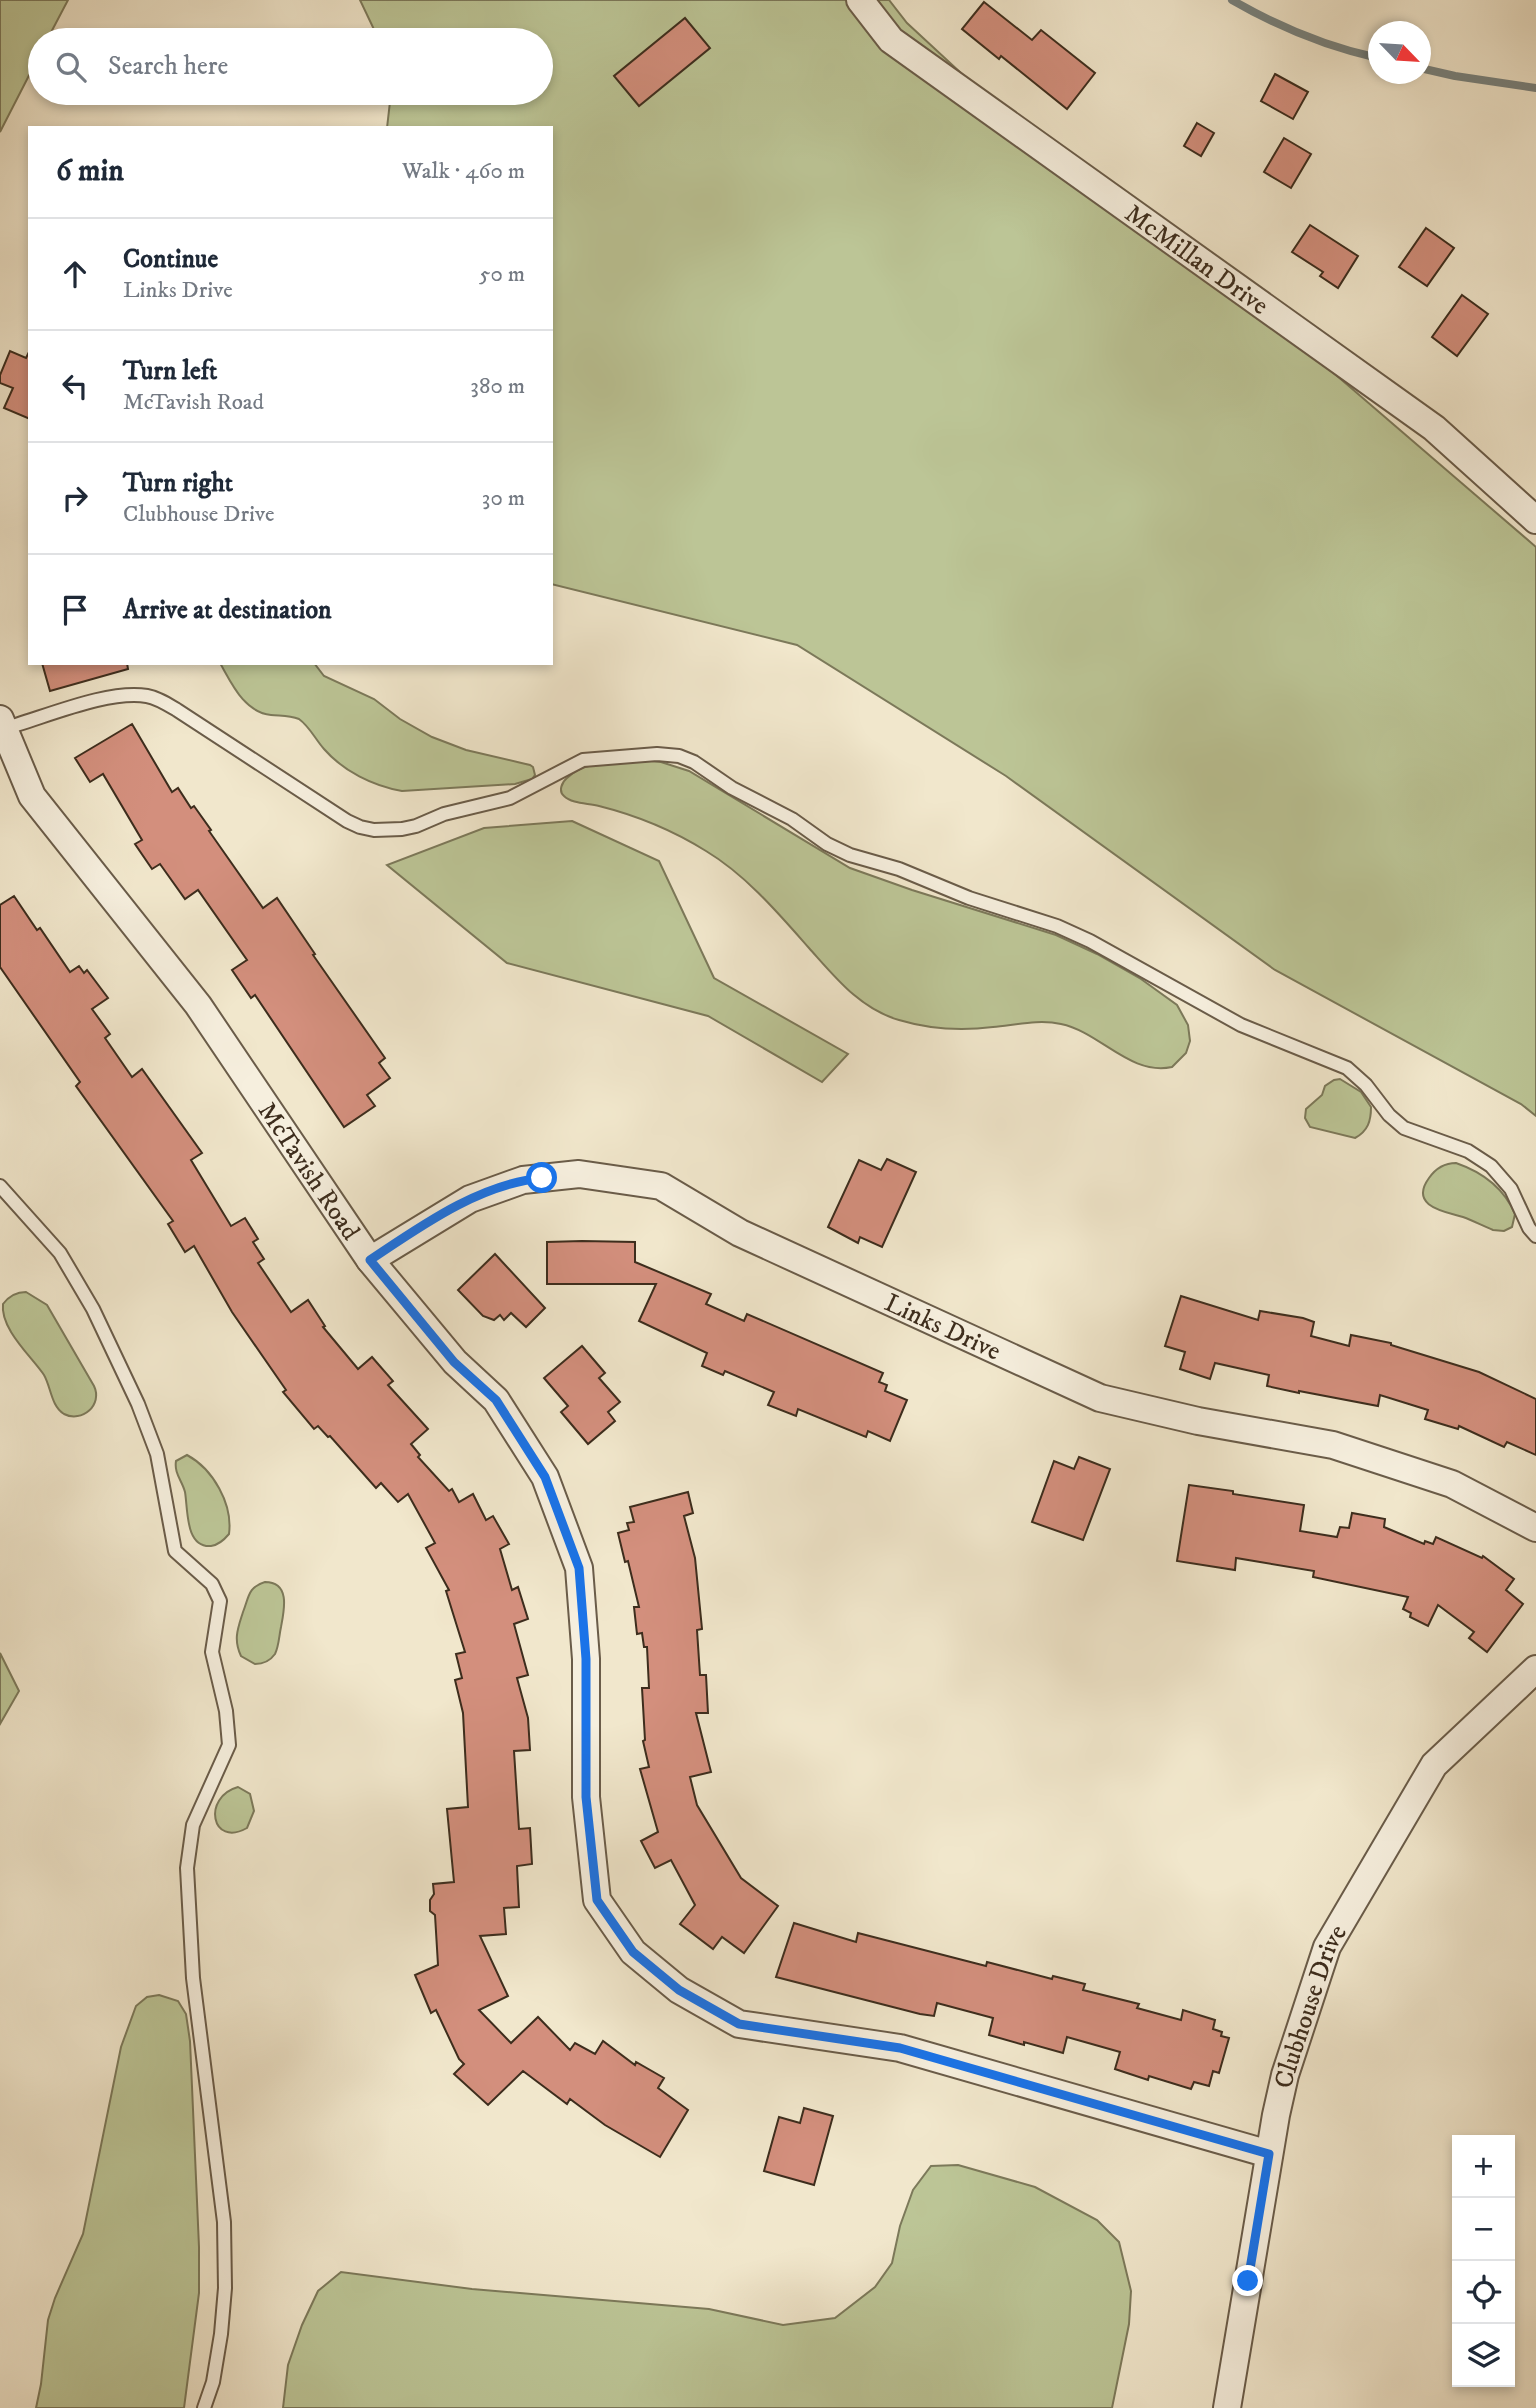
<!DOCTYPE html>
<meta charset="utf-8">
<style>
body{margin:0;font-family:"IM FELL DW Pica",serif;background:#f6f6f7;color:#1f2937}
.controls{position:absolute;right:21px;bottom:21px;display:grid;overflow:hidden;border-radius:0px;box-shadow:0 4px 10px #0003}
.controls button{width:63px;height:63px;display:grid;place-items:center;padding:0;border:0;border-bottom:2px solid #e0e1e3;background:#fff;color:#1f2937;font:35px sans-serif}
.compass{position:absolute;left:1368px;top:21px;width:63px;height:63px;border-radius:50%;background:#fff;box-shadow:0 4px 10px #0003;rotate:115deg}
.stop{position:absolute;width:21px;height:21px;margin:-16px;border:5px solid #1a73e8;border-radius:50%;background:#fff}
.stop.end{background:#1a73e8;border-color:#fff;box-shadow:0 2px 7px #0008}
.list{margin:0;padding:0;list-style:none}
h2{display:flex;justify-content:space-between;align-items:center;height:91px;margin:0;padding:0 28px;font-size:30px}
h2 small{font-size:23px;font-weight:400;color:#747a83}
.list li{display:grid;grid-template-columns:46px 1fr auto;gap:21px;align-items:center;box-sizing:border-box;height:112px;padding:0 28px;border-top:2px solid #e0e1e3}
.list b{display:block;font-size:26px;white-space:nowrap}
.list p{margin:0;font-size:23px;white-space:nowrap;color:#747a83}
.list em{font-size:23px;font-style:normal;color:#747a83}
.icon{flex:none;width:38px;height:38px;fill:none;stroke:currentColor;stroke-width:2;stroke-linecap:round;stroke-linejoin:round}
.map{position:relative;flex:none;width:1536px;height:2408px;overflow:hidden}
.search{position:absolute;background:#fff;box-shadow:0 4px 10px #0003;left:28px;top:28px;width:525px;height:77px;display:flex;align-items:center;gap:18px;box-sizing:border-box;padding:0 24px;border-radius:38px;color:#747a83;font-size:26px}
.panel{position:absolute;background:#fff;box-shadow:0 4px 10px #0003;left:28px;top:126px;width:525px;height:539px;border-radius:0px}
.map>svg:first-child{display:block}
.green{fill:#bcc596;stroke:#7c795a;stroke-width:2}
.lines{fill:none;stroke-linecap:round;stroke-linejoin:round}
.stream{stroke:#788380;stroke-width:8}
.building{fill:#d38f7d;stroke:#3d2d1d;stroke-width:2}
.lane-casing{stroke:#6a5c49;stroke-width:16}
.street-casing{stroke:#6a5c49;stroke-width:30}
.lane{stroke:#f6efde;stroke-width:12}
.street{stroke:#f6efde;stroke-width:26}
.route{stroke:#1a73e8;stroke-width:9}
.labels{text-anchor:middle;stroke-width:5;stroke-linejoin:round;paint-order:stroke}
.street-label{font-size:26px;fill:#3d2d1d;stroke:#f6efde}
</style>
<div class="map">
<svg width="1536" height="2408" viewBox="0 0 1536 2408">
<rect width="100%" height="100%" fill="#f1e7cc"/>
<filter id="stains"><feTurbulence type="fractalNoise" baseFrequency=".00286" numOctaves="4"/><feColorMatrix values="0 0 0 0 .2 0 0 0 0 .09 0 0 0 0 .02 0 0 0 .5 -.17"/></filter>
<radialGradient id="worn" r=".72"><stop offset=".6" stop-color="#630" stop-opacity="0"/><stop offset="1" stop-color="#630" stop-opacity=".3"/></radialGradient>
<g class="green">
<path d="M0,0H68L47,40H40V54L0,132Z"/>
<path d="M360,0H889L907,23L1055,160L1286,332L1536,547V1116L1521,1104L1275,970L1006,776L797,645L551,584V128H387L391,93H541V40H379Z"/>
<path d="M220,663H314L324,676L374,699L400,719L432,737L466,750L530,765L533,767L535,775L532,779L515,784L402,791C373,786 343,771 324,749C315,739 310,727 299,719C289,715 281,716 271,715C244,712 232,684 220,663Z"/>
<path d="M642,760L661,762L689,771L850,868L912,890L1056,935L1097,954L1141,979L1177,1005L1188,1025L1190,1041L1186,1053L1172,1067C1130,1076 1100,1032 1061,1024C1039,1019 1015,1025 993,1027C962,1031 929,1029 899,1020C860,1009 835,977 809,948C779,914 746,875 706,851C674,831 635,815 599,806C588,803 572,804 564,796C558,791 562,782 567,778C585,760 619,762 642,760Z"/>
<path d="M572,821L659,861L714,978L848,1054L822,1082L708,1016L507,963L387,865L484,828Z"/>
<path d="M1340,1079L1361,1092L1371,1107C1371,1121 1368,1131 1355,1138L1310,1127L1305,1118L1306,1109L1322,1095L1325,1086L1334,1080Z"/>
<path d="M1456,1163C1482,1172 1504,1188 1515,1214L1512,1227L1504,1231L1493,1230C1483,1226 1474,1221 1463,1217C1447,1212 1408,1207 1429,1178C1436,1168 1444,1163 1456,1163Z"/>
<path d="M26,1292L47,1305L94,1386C103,1405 82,1423 64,1414C51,1406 51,1387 44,1375C32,1357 0,1329 3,1304C9,1296 16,1292 26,1292Z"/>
<path d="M187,1455C213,1469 233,1504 229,1534C224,1540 219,1545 211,1546C185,1548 188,1509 185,1492C182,1480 174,1474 176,1461Z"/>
<path d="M265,1582C291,1582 284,1611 281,1627C279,1636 279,1646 275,1654C270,1661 263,1664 255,1664L241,1656C233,1639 238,1628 243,1612C249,1597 248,1587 265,1582Z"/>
<path d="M0,1653L19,1691L0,1724Z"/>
<path d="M238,1787L250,1794L254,1811L247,1828C211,1848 202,1797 238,1787Z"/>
<path d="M159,1995L178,2001L186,2014L190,2041L199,2247V2293L184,2408H36L41,2384L48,2320L55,2298L83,2234L121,2047L136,2006L147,1997Z"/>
<path d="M958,2165L1035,2187L1097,2220L1119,2242L1131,2291L1129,2324L1112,2408H283L288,2365L302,2325L318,2291L341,2272L472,2289L709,2309L783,2325L835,2318L875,2287L892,2263L900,2226L913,2190L931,2166Z"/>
</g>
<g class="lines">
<g class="stream">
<path d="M1232,0C1277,26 1328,47 1378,58"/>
<path d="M1420,68L1455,76L1536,88"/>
</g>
</g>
<g class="building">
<path d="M984,2L1032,40L1041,30L1095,73L1067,109L1001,56L999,59L962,29Z"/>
<path d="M685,18L710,48L639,106L614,76Z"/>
<path d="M1275,74L1308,92L1293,119L1261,101Z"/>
<path d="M1197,123L1214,133L1201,156L1184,146Z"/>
<path d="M1284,138L1311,154L1291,188L1264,172Z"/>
<path d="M1310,225L1358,256L1338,288L1320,276L1323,272L1292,252Z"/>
<path d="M1426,228L1454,248L1427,286L1399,267Z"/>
<path d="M1462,295L1488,314L1457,356L1432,337Z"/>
<path d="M30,350V419L4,408L13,388L0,383V375L10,351L26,358Z"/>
<path d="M42,663H127L128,669L50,691Z"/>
<path d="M132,724L172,792L178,788L191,808L194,806L211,830L209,831L263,908L277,898L315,954L313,955L385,1058L379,1063L390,1078L367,1095L375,1106L344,1127L255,995L251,998L232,970L247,960L198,890L185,899L160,864L152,869L135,844L142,840L103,774L90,782L75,758Z"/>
<path d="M14,896L37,930L40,928L70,972L79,966L84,973L87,970L108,998L92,1009L110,1034L105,1038L132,1077L142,1069L202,1153L191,1160L231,1226L245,1218L258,1239L253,1242L264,1259L258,1263L291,1312L308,1300L325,1326L323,1327L358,1369L372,1357L393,1381L388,1385L428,1429L411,1444L420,1455L418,1457L449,1491L452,1489L459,1502L473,1494L486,1520L493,1516L509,1544L500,1549L512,1590L518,1587L528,1619L514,1624L528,1675L517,1678L528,1718L530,1750L514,1751L519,1829L530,1828L532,1864L517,1866L519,1907L504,1908L506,1934L480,1936L508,1996L479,2010L511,2043L538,2017L570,2050L575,2043L595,2054L603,2041L635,2065L636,2062L664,2078L658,2088L688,2110L660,2157L605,2125L570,2099L567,2104L523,2071L488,2105L454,2074L464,2064L459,2059L436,2010L431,2013L415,1975L438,1965L435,1915L430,1911V1900L434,1894L433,1884L454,1882L447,1809L468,1807L463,1713L455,1680L462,1678L456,1654L465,1652L446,1591L449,1590L426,1548L435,1543L408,1494L398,1502L381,1483L376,1488L330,1436L328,1437L318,1426L314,1429L283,1392L286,1390L232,1312L194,1246L185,1252L168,1224L173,1221L76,1086L80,1082L0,967V905Z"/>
<path d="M887,1159L916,1172L882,1247L860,1237L858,1243L828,1227L859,1160L881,1170Z"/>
<path d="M582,1241L635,1242V1262L711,1294L706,1304L744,1321L747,1314L883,1373L879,1382L887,1385L885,1391L907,1400L890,1441L868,1431L866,1437L798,1409L796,1416L768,1405L774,1392L725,1371L723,1375L702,1366L707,1353L639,1321L656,1284H547V1242Z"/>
<path d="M495,1254L545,1308L526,1327L511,1313L504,1320L500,1315L494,1320L483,1316L458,1290Z"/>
<path d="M1181,1296L1258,1320L1260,1311L1303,1318L1314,1322L1311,1336L1349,1346L1351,1335L1391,1343V1345L1479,1372L1536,1399V1455L1507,1442L1504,1447L1459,1426L1458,1429L1425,1419L1428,1410L1380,1395L1378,1406L1299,1391V1393L1267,1386L1269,1375L1215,1363L1210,1379L1180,1369L1185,1352L1165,1346Z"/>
<path d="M582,1346L605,1373L599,1378L620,1402L608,1412L615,1421L588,1444L561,1412L568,1406L544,1378Z"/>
<path d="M1079,1457L1110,1469L1083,1540L1032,1522L1054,1461L1074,1469Z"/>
<path d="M1189,1485L1233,1491V1494L1304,1505L1300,1531L1337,1537L1340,1527L1349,1528L1352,1513L1385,1519L1384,1527L1424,1544L1425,1541L1433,1544L1436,1537L1482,1558L1483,1556L1514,1579L1506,1590L1523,1604L1487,1652L1469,1638L1474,1632L1438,1605L1428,1626L1410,1617L1411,1613L1403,1609L1408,1597L1313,1577L1314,1571L1236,1558L1235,1570L1177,1561Z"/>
<path d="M688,1492L693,1513L684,1516L695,1558L702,1629L697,1630L700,1675H706L708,1713H696L711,1772L690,1777L697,1805L741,1878L778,1906L744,1953L722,1937L713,1949L680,1924L695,1905L671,1860L655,1868L641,1841L658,1832L640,1769L649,1767L643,1741L645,1740L642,1688H649L647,1647H644L642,1633L637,1634L634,1607H639L628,1561L625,1562L618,1533L629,1530L627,1523L634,1522L630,1507Z"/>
<path d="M794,1923L856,1942L858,1933L986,1966L987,1962L1052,1979L1053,1976L1085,1984L1083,1990L1139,2004L1137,2008L1181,2020L1183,2010L1215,2020L1213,2029L1222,2032L1221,2036L1229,2038L1219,2073L1213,2071L1209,2086L1194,2082L1191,2089L1149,2076L1148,2080L1115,2069L1120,2052L1067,2037L1063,2053L1024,2042V2045L989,2035L993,2018L937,2003L934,2016L920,2014L776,1977Z"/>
<path d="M804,2108L833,2116L814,2185L764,2171L779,2117L800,2123Z"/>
</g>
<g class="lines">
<g class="lane-casing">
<g id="lane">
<path d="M2,729C41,719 107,689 147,696C158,698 167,704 177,710L347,821L360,827L374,830L402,829L416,826L444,814L510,798L583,760L657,754L679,756L694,762L732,788L792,819L827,844L850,855L899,869L969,898L1057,926L1090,941L1241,1025L1347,1068L1366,1085L1389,1115L1404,1128L1468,1151L1491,1166L1511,1189L1529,1228L1536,1236"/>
<path d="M0,1186L60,1253L93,1309L138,1404L157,1454L175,1551L212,1584L220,1601L212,1652L226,1711L229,1745L193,1825L187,1868L193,1978L224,2222L225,2288L221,2334L213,2382L204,2408"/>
</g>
</g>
<g class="street-casing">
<g id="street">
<path id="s1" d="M860,0L891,40L1434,428L1536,520"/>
<path id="s2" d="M0,719L32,796L198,1005L370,1260L455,1362L496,1400L545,1477L579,1568L586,1659V1797L597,1900L633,1952L679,1990L739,2024L900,2048L1269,2154"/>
<path id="s3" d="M370,1260L470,1199L523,1180L579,1174L661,1186L740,1233L1100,1398L1198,1421L1333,1445L1452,1484L1536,1528"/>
<path id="s4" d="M1227,2408L1276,2115L1285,2075L1327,1947L1434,1765L1536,1669"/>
</g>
</g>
<use href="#lane" class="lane"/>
<use href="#street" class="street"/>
</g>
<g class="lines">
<path class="route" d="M542,1178C479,1184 421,1226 370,1260L454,1362L496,1400L545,1477L579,1568L586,1659V1797L597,1900L633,1952L679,1990L739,2024L900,2048L1269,2154L1248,2281"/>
</g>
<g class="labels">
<g class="street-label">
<text dy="9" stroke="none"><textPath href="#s1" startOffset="427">McMillan Drive</textPath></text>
<text dy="9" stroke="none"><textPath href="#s2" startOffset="550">McTavish Road</textPath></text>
<text dy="9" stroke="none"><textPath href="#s3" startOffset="628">Links Drive</textPath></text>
<text dy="9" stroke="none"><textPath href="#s4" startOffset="411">Clubhouse Drive</textPath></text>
</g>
</g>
<rect width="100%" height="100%" filter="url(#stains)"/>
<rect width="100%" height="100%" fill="url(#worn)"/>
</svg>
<div class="controls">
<button>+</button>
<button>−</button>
<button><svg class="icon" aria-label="locate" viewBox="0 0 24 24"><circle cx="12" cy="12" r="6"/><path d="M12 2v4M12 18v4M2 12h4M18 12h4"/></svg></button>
<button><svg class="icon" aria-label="layers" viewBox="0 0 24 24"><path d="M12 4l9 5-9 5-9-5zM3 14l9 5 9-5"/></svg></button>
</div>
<svg class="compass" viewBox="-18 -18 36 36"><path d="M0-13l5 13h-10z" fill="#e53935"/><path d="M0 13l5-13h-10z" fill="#747a83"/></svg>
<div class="stop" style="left:542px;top:1178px"></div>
<div class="stop end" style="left:1248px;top:2281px"></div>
<div class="search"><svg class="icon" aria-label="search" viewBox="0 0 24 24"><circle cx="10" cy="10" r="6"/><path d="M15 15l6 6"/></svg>Search here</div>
<section class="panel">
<h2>6 min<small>Walk · 460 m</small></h2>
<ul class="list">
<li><svg class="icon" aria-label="ahead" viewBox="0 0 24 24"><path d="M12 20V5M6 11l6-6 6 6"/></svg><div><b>Continue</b><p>Links Drive</p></div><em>50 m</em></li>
<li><svg class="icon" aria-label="left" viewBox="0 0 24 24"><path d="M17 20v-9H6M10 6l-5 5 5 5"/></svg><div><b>Turn left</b><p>McTavish Road</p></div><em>380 m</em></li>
<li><svg class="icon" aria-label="right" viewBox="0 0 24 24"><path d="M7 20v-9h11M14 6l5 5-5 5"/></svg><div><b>Turn right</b><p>Clubhouse Drive</p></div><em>30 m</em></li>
<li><svg class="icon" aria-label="arrive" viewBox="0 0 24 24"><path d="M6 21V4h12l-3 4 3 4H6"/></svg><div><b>Arrive at destination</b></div></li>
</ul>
</section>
</div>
